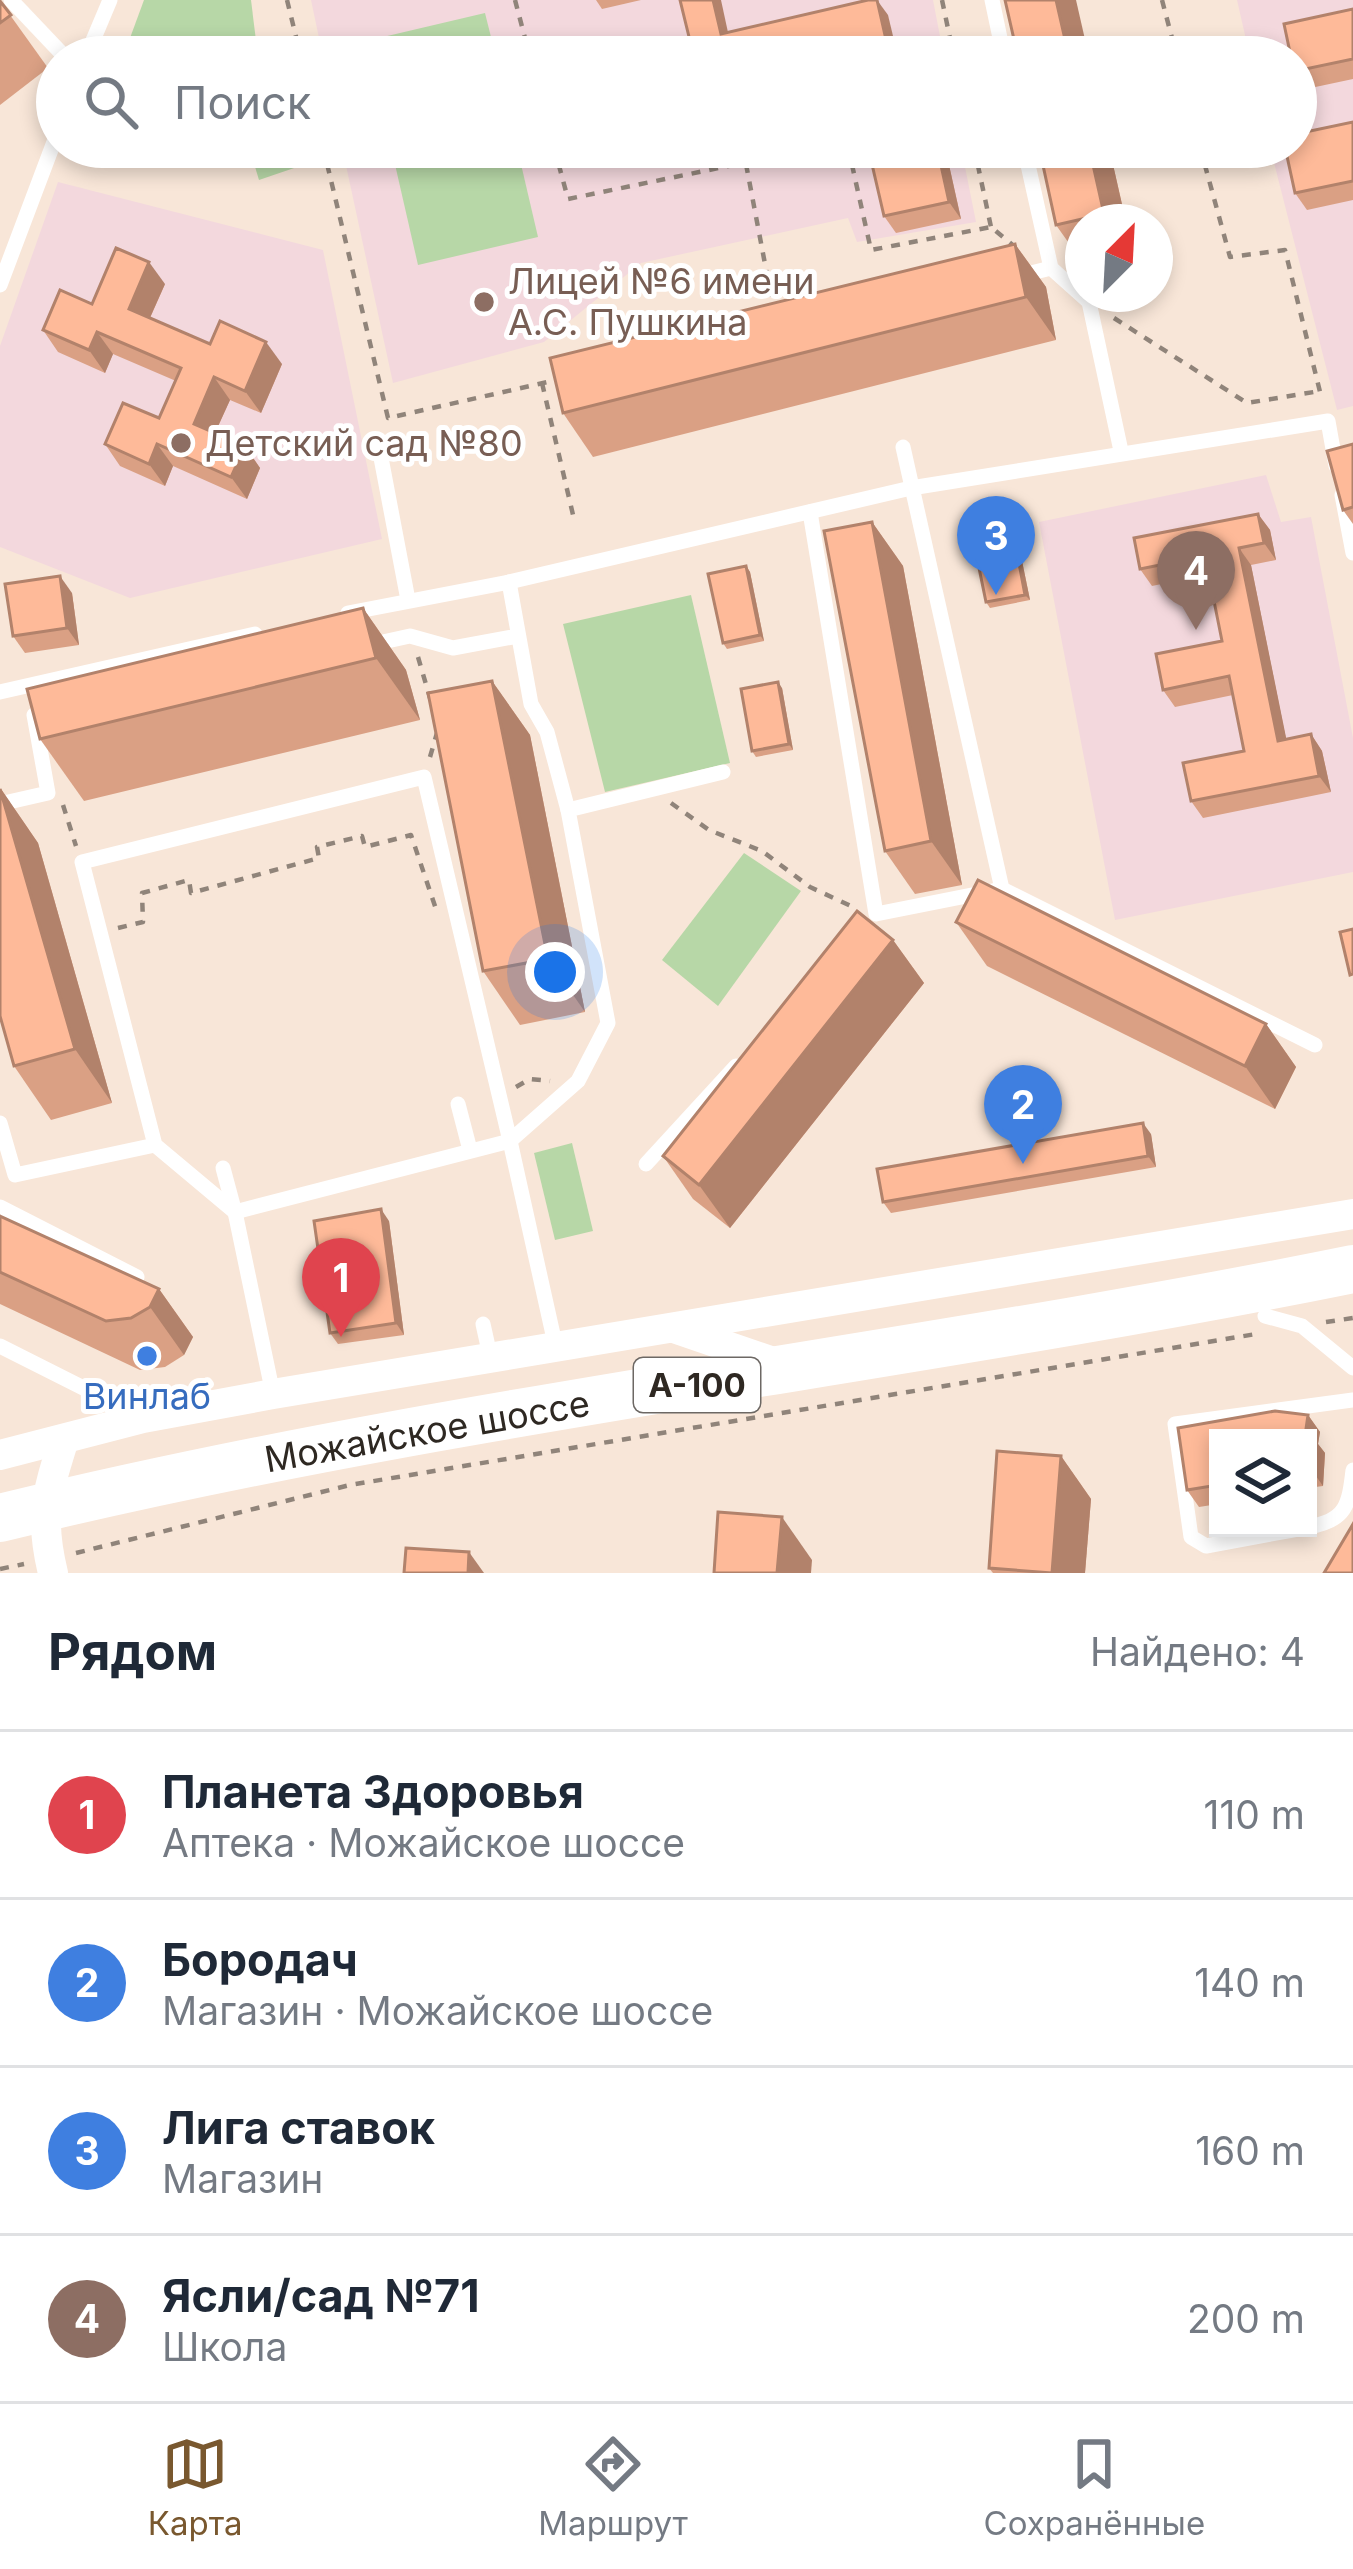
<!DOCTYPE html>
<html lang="ru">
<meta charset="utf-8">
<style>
body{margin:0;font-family:Inter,sans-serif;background:#f6f6f7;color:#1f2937}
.controls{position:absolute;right:36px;bottom:36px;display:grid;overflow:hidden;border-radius:0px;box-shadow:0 6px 18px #0003}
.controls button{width:108px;height:108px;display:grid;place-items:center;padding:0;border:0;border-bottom:3px solid #e0e1e3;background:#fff;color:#1f2937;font:60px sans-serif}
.compass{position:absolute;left:1065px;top:204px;width:108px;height:108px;border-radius:50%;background:#fff;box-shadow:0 6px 18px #0003;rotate:24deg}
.you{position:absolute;left:555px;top:972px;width:42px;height:42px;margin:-30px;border:9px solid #fff;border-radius:50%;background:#1a73e8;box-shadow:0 0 0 18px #1a73e833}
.badge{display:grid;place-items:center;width:78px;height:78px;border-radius:50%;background:#79582f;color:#fff;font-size:39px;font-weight:700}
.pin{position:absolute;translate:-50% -99px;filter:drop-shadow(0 3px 6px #0008)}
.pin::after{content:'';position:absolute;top:63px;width:42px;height:36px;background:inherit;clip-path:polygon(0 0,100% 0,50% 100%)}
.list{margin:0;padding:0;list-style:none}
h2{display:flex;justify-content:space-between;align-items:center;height:156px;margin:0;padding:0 48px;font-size:51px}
h2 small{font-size:39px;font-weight:400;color:#747a83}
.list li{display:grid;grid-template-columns:78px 1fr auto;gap:36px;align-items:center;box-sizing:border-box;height:168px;padding:0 48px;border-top:3px solid #e0e1e3}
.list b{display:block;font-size:45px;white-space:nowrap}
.list p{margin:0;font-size:39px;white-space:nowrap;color:#747a83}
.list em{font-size:39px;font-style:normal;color:#747a83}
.icon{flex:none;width:66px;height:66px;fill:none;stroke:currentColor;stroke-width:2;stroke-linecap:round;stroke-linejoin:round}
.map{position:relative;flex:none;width:1353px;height:1573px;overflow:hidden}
.search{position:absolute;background:#fff;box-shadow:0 6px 18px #0003;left:36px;right:36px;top:36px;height:132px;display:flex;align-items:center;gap:30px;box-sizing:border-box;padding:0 42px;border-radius:66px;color:#747a83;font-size:45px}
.sheet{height:828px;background:#fff}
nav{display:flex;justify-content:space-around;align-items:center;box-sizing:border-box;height:168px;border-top:3px solid #e0e1e3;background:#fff;font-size:33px;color:#747a83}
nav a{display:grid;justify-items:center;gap:6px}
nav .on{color:#79582f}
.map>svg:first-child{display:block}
.education{fill:#f3d8dd}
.green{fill:#b7d7a7}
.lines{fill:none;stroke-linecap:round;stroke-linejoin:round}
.path{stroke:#90847a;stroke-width:4.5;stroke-dasharray:9 9;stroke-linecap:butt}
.service{stroke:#fff;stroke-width:15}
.minor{stroke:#fff;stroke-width:30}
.primary{stroke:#fff;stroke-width:48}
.wall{fill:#daa084}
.shaded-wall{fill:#b2826b}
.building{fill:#feba99;stroke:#b2826b;stroke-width:3}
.education-dot{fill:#8d6e63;stroke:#fff;stroke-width:4.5}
.shop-dot{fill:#3f7fe0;stroke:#fff;stroke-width:4.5}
.labels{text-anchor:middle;stroke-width:10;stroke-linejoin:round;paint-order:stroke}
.shield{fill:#fff;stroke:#6d6864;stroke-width:3}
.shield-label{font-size:33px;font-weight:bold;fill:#2e2822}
.education-label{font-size:36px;fill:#785e54;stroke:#fff;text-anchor:start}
.shop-label{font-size:36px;fill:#366cbe;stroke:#fff}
.street-label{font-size:36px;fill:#2e2822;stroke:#fff}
</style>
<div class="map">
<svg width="1353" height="1573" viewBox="0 0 1353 1573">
<rect width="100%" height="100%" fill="#f8e6d8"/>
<g class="education">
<path d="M311,0H933L944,57H323Z"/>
<path d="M1237,0H1353V406L1337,410L1270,147H1296V57H1250Z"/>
<path d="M342,147H961L976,222L857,242L848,218L641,263L544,342L393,383Z"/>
<path d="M58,182L323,250L382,539L130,598L0,547V346Z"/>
<path d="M1266,475L1281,522L1311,517L1353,738V872L1115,920L1039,522Z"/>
</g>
<g class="green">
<path d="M144,0H251L258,57H123Z"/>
<path d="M485,13L496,57H370L366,41Z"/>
<path d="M249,147H294L300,166L259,180Z"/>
<path d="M391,147H517L538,237L418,265Z"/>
<path d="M691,595L730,763L605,792L563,624Z"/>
<path d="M744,853L801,891L718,1006L662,960Z"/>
<path d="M572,1143L593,1231L555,1240L534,1153Z"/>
</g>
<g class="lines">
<g class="path">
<path d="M287,0L301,57"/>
<path d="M515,0L530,57"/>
<path d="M942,0L954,57"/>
<path d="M1162,0L1177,57"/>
<path d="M323,147L388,418L561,379"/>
<path d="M554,147L568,199L821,147"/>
<path d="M848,147L871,250L991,227L1015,247"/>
<path d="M974,147L991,227"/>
<path d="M1200,147L1230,257L1285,250L1322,400"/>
<path d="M746,164L773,306"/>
<path d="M1114,318L1247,403L1320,391"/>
<path d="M542,383L574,519"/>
<path d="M418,657L430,698"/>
<path d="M430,757L437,733"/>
<path d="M671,803L709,830L762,851L810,887L853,907"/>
<path d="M63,805L76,846"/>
<path d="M118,928L143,922L142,893L189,880L191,893L319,858L317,847L362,836L365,847L411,835L437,912"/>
<path d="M516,1087L530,1079L550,1081"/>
<path d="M1326,1322L1353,1318"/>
<path d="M76,1553L350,1485L1256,1334"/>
<path d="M0,1569L24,1564"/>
</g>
<g class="service">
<path d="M11,0L65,57"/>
<path d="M992,0L1004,57"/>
<path d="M86,57L110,0"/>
<path d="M1024,147L1051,268L1089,302L1121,451"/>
<path d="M1019,276L1051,268"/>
<path d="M0,285L57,134"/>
<path d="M378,442L408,600"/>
<path d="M1342,495L1353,553"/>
<path d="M810,512L876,914L1002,889L903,447"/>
<path d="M509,582L531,704L547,732L568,810"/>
<path d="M348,613L509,582L911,488L1328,421L1336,466"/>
<path d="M369,645L410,636L453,648L518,636"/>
<path d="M0,692L255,634"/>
<path d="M0,804L48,793L34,715L52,712"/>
<path d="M1002,889L1315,1045"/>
<path d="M458,1104L470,1150"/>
<path d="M0,1123L15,1175L155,1145"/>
<path d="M646,1164L736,1066"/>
<path d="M223,1168L234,1209"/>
<path d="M0,1207L137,1277"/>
<path d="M235,1212L155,1145L82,862L424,777L510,1141L578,1081L608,1023L568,810L723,772"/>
<path d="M1265,1316L1302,1326L1353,1368"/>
<path d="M483,1324L491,1360"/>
<path d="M0,1346L137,1415"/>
<path d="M273,1394L235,1212L510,1141L556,1348"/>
<path d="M1308,1527C1346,1521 1349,1505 1353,1470"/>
<path d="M1304,1528L1206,1546L1191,1537L1175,1424L1353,1400"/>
</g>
<g class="minor">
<path d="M674,1328L782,1365"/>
<path d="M0,1455L143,1418L273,1394L1353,1214"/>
<path d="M53,1573C39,1516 47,1494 64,1439"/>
</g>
<path class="primary" d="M0,1518C445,1409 904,1360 1353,1269"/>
</g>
<g class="wall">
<path d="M596,0H641L602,9Z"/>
<path d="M0,1L48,68L0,105Z"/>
<path d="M1353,9V79L1306,89L1296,75V57Z"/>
<path d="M1353,122V200L1307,210L1295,193Z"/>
<path d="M945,147L961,219L896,233L884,216Z"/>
<path d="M1039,147H1109L1126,222H1083V263L1056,225Z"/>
<path d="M1015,244L1046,287L1056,340L593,457L563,413Z"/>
<path d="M165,284L150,318L210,344L282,364L261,413L230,400L215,433L245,446L260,468L247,499L173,466L165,486L120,466L105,444L159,418L176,381L113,354L105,373L58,352L43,330L92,304Z"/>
<path d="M1353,444V524L1343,510Z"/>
<path d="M1258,514L1270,530L1276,560L1251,565L1286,739L1311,734L1322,751L1331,792L1203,818L1191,801L1244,751L1233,695L1175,707L1163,690L1222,641L1209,574L1152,586L1140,569Z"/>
<path d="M872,522L903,566L962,885L915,894L885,851Z"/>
<path d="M1015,527L1030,600L990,608L986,602Z"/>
<path d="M746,566L750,572L764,641L727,649L723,643Z"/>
<path d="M72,593L79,645L25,653L13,636Z"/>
<path d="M363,608L406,670L420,720L84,801L40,739Z"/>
<path d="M492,681L530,735L585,1012L520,1025L483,971Z"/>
<path d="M782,688L793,750L756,757L752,751Z"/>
<path d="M1,789L38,843L112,1103L51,1120L14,1066Z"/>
<path d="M956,922L1266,1024L1296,1067L1275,1109L987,966Z"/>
<path d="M893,940L924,983L730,1228L693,1199L663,1156Z"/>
<path d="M1151,1134L1156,1167L891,1213L883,1202Z"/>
<path d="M0,1216L159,1289L193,1337L184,1355L165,1367L140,1370L0,1304Z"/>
<path d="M389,1221L404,1335L338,1344L330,1333Z"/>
<path d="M1275,1411L1308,1415L1320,1432L1318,1444L1325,1453L1323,1486L1308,1488V1438H1218V1504L1199,1507L1187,1490L1178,1428Z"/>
<path d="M1061,1456L1091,1499L1085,1573H993L989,1568Z"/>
</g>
<g class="shaded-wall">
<path d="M713,0H721L732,51L721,34Z"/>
<path d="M877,0L888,15L898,57L887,44Z"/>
<path d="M1056,0H1076L1089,57H1069Z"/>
<path d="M911,38L923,55L924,57H916Z"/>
<path d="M937,147H945L961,219L949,202Z"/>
<path d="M1089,147H1109L1126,222H1110L1104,214Z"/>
<path d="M1015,244L1046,287L1056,340L1026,297Z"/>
<path d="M149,262L165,284L144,331L129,309Z"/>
<path d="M97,332L113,354L105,373L89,350Z"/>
<path d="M266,342L282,364L261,413L245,391Z"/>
<path d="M214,377L230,400L209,446L194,424Z"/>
<path d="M157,444L173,466L165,486L149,464Z"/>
<path d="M245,446L260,468L247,499L231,477Z"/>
<path d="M1258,514L1270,530L1276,560L1264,543Z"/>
<path d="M1011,521L1015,527L1030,600L1025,595Z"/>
<path d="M872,522L903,566L962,885L931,841Z"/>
<path d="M1239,548L1251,565L1290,757L1278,741Z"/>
<path d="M746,566L750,572L764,641L760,635Z"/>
<path d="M60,576L72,593L79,645L67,628Z"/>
<path d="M363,608L406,670L420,720L376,658Z"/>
<path d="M492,681L530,735L585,1012L548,959Z"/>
<path d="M778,682L782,688L793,750L789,744Z"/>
<path d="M1311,734L1322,751L1331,792L1319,776Z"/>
<path d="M1,789L38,843L112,1103L75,1049Z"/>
<path d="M893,940L924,983L730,1228L699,1185Z"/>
<path d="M1266,1024L1296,1067L1275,1109L1245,1066Z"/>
<path d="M1143,1123L1151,1134L1156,1167L1148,1156Z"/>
<path d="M381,1209L389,1221L404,1335L396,1323Z"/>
<path d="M159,1289L193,1337L184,1355L150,1307Z"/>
<path d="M1308,1415L1320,1432L1318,1444L1325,1453L1323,1486L1311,1469L1305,1436Z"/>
<path d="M1061,1456L1091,1499L1085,1573H1052Z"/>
<path d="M782,1517L812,1560L811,1573H777Z"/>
<path d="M469,1552L484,1573H468Z"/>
</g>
<g class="building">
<path d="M680,0H713L721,34L868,0H877L887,44L911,38L916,57H638L691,45Z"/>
<path d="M1005,0H1056L1069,57H1018Z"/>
<path d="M0,1L11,15L0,23Z"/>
<path d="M1353,9V59L1296,71V57H1291L1284,24Z"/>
<path d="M1353,122V181L1295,193L1285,147H1296V134Z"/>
<path d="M868,147H937L949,202L884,216Z"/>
<path d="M1039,147H1089L1104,214L1056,225Z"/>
<path d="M1015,244L1026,297L563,413L550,358Z"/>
<path d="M116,248L149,262L129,309L210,344L220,321L266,342L245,391L214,377L194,424L245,446L231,477L157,444L149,464L105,444L123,403L159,418L181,368L97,332L89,350L43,330L60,290L92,304Z"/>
<path d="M1353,444V507L1343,510L1327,451Z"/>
<path d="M1258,514L1264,543L1239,548L1278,741L1311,734L1319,776L1191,801L1183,763L1244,751L1229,676L1163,690L1156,654L1222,641L1205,556L1140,569L1134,538Z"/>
<path d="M1011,521L1025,595L986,602L971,529Z"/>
<path d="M872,522L931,841L885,851L824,531Z"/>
<path d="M746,566L760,635L723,643L708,574Z"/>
<path d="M60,576L67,628L13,636L5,584Z"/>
<path d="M363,608L376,658L40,739L27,689Z"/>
<path d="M492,681L548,959L483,971L428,693Z"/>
<path d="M778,682L789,744L752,751L741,689Z"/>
<path d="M0,789L75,1049L14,1066L0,1016Z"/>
<path d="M978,880L1266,1024L1245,1066L956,922Z"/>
<path d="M857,911L893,940L699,1185L663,1156Z"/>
<path d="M1353,929V974L1350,975L1340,932Z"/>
<path d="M1143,1123L1148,1156L883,1202L877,1169Z"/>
<path d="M381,1209L396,1323L330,1333L314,1221Z"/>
<path d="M0,1216L159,1289L150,1307L131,1318L106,1321L0,1272Z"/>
<path d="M1275,1411L1308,1415L1305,1436H1313L1311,1469H1308V1438H1218V1485L1187,1490L1178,1428Z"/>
<path d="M997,1451L1061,1456L1052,1573L989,1568Z"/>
<path d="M718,1512L782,1517L777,1573H714Z"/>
<path d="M1353,1524V1573H1324Z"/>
<path d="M406,1548L469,1552L468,1573H404Z"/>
</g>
<g class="education-dot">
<circle cx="484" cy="302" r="12"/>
<circle cx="181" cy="443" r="12"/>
</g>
<circle class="shop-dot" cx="147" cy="1356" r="12"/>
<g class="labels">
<rect class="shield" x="634" y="1358" width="126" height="54" rx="9"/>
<g class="shield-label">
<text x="697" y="1397">А-100</text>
</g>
<g class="education-label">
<text x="508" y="294">Лицей №6 имени<tspan x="508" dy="41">А.С. Пушкина</tspan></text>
<text x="205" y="456">Детский сад №80</text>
</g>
<g class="shop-label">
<text x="147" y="1409">Винлаб</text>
</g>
<g class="street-label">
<text transform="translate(427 1431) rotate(-10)" y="13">Можайское шоссе</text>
</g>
</g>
</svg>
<div class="controls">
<button><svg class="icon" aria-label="layers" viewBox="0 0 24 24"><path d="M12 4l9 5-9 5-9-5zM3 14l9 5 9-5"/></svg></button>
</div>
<svg class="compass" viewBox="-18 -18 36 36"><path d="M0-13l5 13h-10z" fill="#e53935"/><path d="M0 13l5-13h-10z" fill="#747a83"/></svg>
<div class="you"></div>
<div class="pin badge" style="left:341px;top:1337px;background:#e0444e">1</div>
<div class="pin badge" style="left:1023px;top:1164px;background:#3f7fe0">2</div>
<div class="pin badge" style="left:996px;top:595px;background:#3f7fe0">3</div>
<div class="pin badge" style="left:1196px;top:630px;background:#8d6e63">4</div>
<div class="search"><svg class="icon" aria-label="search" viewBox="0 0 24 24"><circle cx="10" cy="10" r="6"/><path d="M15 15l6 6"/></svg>Поиск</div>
</div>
<section class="sheet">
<h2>Рядом<small>Найдено: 4</small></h2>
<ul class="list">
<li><span class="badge" style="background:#e0444e">1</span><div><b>Планета Здоровья</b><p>Аптека · Можайское шоссе</p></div><em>110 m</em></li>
<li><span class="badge" style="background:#3f7fe0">2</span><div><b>Бородач</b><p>Магазин · Можайское шоссе</p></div><em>140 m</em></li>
<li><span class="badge" style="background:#3f7fe0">3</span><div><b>Лига ставок</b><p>Магазин</p></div><em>160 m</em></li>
<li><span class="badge" style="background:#8d6e63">4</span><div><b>Ясли/сад №71</b><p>Школа</p></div><em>200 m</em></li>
</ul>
</section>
<nav>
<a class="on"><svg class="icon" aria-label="map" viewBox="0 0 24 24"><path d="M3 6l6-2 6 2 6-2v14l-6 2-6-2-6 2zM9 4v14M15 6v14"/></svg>Карта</a>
<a><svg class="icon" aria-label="directions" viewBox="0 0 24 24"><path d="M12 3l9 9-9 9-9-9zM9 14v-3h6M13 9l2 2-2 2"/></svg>Маршрут</a>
<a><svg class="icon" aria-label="saved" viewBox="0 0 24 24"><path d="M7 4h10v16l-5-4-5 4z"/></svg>Сохранённые</a>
</nav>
